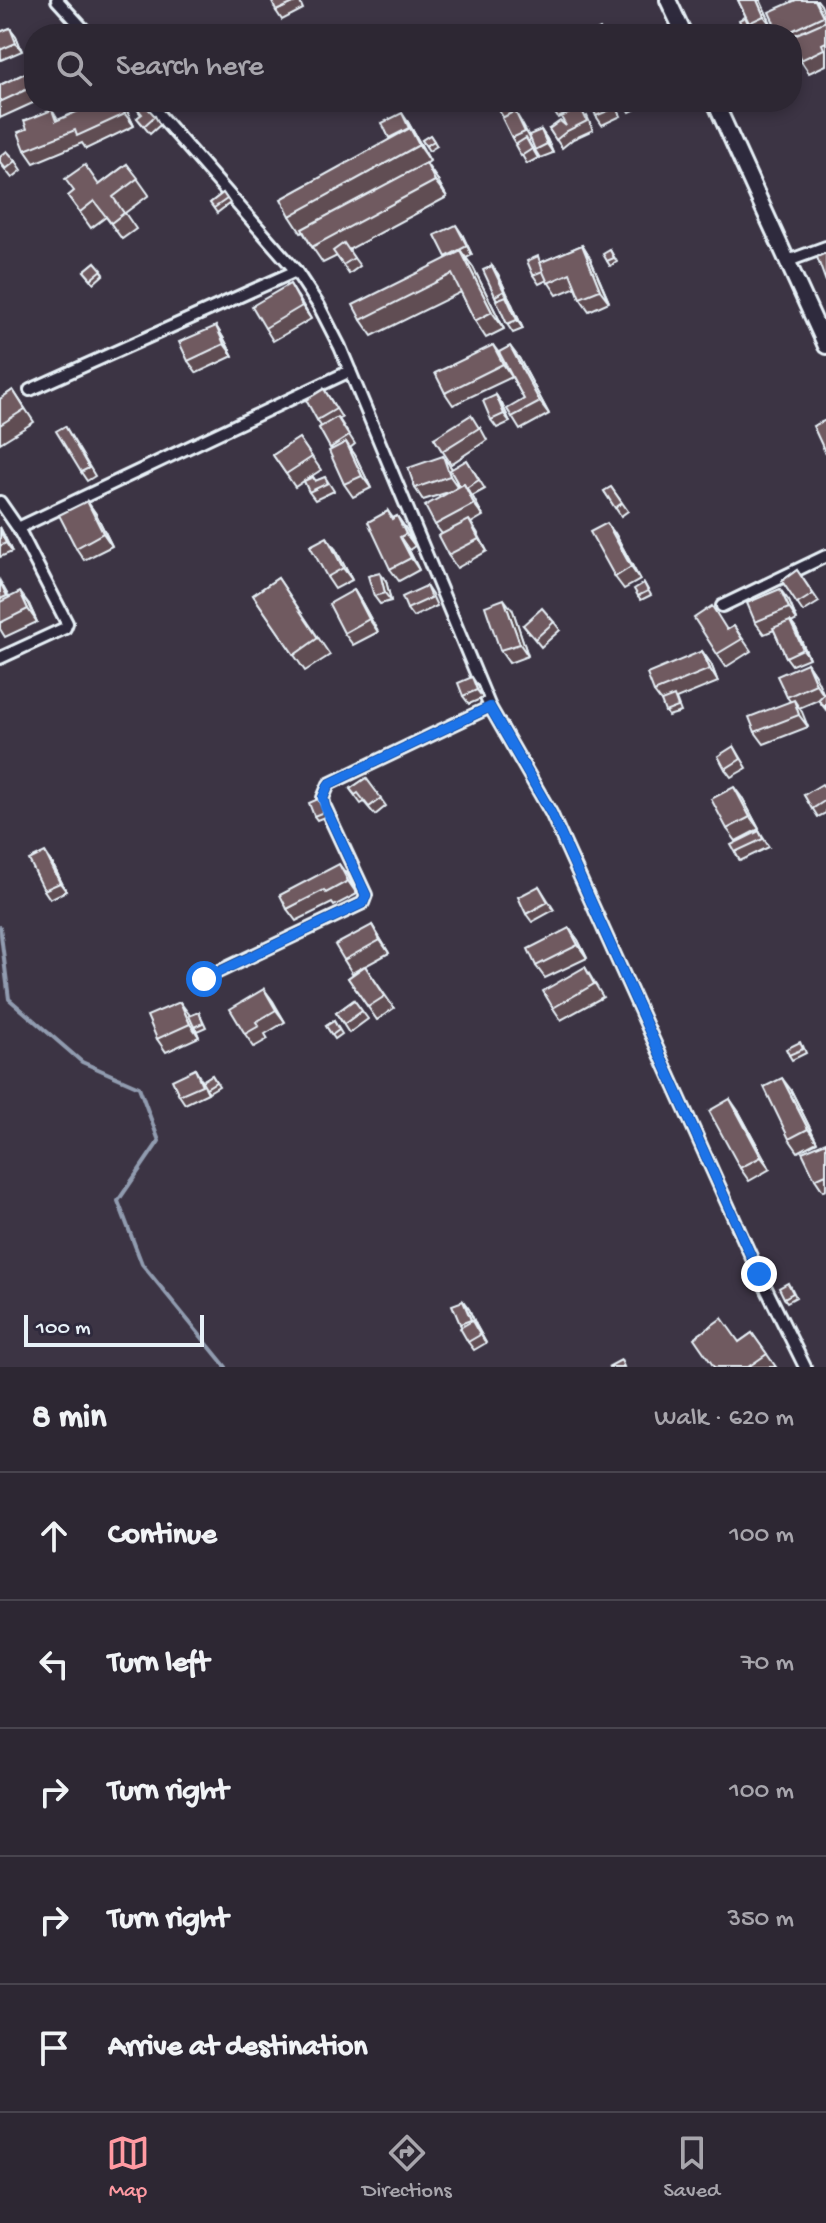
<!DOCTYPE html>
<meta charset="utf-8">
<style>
body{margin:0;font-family:"Gochi Hand",sans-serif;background:#352f3b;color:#f1f3f6}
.scale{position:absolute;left:24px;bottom:20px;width:180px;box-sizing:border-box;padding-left:8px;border:4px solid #e8f1f8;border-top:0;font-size:22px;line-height:28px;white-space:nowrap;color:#e8f1f8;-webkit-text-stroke:6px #2f2a3d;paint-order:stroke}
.stop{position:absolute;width:24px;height:24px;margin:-18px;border:6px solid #1a73e8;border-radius:50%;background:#fff}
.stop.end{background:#1a73e8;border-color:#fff;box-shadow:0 2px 8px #0008}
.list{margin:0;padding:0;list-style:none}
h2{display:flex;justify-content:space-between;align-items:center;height:104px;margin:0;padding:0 32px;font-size:34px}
h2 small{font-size:26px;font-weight:400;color:#a7a5ac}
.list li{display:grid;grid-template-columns:52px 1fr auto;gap:24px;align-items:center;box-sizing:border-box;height:128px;padding:0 32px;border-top:2px solid #48444e}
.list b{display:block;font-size:30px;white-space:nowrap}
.list em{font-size:26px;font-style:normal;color:#a7a5ac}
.icon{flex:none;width:44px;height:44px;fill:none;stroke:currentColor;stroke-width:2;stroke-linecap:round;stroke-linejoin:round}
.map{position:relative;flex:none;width:826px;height:1367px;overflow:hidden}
.search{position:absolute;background:#2d2733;box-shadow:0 4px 12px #0003;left:24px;right:24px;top:24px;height:88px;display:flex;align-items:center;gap:20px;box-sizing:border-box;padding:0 28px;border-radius:32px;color:#a7a5ac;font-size:30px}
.sheet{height:744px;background:#2d2733}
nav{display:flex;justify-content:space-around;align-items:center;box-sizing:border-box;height:112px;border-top:2px solid #48444e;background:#2d2733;font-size:22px;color:#a7a5ac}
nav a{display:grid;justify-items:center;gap:4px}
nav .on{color:#ff9aa2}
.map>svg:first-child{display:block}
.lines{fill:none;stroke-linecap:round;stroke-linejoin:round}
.stream{stroke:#919cb0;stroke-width:4}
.street-casing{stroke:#e8f1f8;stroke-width:16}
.secondary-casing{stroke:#e8f1f8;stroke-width:20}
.street{stroke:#2f2a3d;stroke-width:10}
.secondary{stroke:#2f2a3d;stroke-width:14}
.wall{fill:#604d53;stroke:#e8f1f8;stroke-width:2}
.shaded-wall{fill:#4e3f43;stroke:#e8f1f8;stroke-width:2}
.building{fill:#705a60;stroke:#e8f1f8;stroke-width:2}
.route{stroke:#1a73e8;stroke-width:10}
</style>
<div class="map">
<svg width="826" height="1367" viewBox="0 0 826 1367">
<rect width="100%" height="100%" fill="#3c3444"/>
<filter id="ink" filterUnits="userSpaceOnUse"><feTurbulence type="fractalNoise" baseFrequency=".0125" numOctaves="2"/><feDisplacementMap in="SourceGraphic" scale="16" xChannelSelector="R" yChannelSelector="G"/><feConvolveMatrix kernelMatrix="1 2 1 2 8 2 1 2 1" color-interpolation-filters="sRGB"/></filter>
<g filter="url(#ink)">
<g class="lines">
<path class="stream" d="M0,927L9,999L82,1062L139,1087L159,1141L118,1201L142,1264L226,1367"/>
<g class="street-casing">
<g id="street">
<path d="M57,0L88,34"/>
<path d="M148,102L296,271L319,306L340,347L490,707L551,813L759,1274L805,1367"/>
<path d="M788,261L826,247"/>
<path d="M30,390L296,271"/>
<path d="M0,502L18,528L67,623L65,628L0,658"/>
<path d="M18,528L350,371"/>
<path d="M722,606L826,556"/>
<path d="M199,981L363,903L366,895L325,807L323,798L329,784L490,707"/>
</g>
</g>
<g class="secondary-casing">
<g id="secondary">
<path d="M668,0L684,34"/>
<path d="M715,102L826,346"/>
</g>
</g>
<use href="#street" class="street"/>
<use href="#secondary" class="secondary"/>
</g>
<g class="wall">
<path d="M299,0L303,9L282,20L276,11Z"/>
<path d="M738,0H760L773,28L761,34H756L749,24L754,34H745L748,21Z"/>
<path d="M796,0H817L826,17V65L809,73L801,61L799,62L792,52V34H779Z"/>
<path d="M10,28L16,36L22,51L1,60L0,32Z"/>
<path d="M34,69V102H35L0,118V85Z"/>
<path d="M86,102H110L127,111L134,126L86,149L82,143L34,163L25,150L27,129L52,110L58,120L81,110Z"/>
<path d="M512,102L516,111L515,112L520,120L531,140L528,141L538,158L527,164L512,138L503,117L498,109Z"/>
<path d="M548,102H567L572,111L558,118Z"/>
<path d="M614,102L621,116L602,125L596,116Z"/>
<path d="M624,102H648L649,103L630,112Z"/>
<path d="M133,103L155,116L160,125L150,134L137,118L141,115Z"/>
<path d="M587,116L593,130L573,139L562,148L549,129L566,126Z"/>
<path d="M408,122L430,161L426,164L437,179L447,197L348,250L360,266L349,274L337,256L323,263L312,247L303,232L301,233L290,216L390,139Z"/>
<path d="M541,130L547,139L553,153L540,158L535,150Z"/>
<path d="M430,135L437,146L429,151L422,140Z"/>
<path d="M16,161L22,170L12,178L0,163Z"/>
<path d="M127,164L149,195L125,213L136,229L122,239L106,217L91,228L68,196L99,185Z"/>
<path d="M223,193L230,203L217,213L210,203Z"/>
<path d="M462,234L472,255L466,258L473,267L504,329L486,338L475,321L461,292L372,336L361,320L447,258L435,235Z"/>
<path d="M582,245L590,258L609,302L589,311L580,298L576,287L557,295L547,280L539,284L533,275L542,262Z"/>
<path d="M610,250L617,262L610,266L607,261Z"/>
<path d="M95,262L104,274L94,283L84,271Z"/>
<path d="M492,266L498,274L523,329L513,333L507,324L495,296Z"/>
<path d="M298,297L311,319L273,341L265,328Z"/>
<path d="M216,326L224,339L233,356L197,373L188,361Z"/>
<path d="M500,354L519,358L549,414L520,430L512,417L524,399L512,377L453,405L445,393Z"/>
<path d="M324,389L342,418L339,419L355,444L350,448L355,455L371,488L353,497L344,484L332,449L319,428L321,426L317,420Z"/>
<path d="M13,390L34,422L0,443V399Z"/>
<path d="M496,395L502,404L510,422L497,428L491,420Z"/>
<path d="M65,426L95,476L87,481L81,472Z"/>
<path d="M480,427L487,440L451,464L434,438Z"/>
<path d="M299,438L321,470L304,481L313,477L316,481L325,477L334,491L315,500L309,492L304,481L295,487L273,455Z"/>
<path d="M443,456L452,469L467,460L485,489L472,496L483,516L471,523L487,551L457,568L448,555L442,534L435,525L452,491L423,500L415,488Z"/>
<path d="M611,487L628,511L621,516L604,491Z"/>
<path d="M87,501L96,514L112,546L84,560L76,548Z"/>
<path d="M388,511L393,518L397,516L406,529L415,546L409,550L419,570L399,581L390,569Z"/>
<path d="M0,527L12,552L0,557Z"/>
<path d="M616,535L640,580L624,589L615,577Z"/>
<path d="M336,550L352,580L335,589L327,577Z"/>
<path d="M797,570L819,602L803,612L782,581Z"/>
<path d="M278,578L330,655L305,671L253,595Z"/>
<path d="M0,581L9,597L29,604L37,622L5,637L0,629Z"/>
<path d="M386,581L391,601L380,604L374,596Z"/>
<path d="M644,583L651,595L641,600L638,596Z"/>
<path d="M426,586L432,595L437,606L413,617L407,609Z"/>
<path d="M354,590L362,603L378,632L353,645L344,633Z"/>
<path d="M789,601L797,620L791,623L796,629L809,658L792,665L786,657L774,630L764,634L755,622Z"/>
<path d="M513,611L528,656L509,663L500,650Z"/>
<path d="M554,622L560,630L541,647L523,625Z"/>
<path d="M734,626L751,651L726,667L717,654L728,630Z"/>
<path d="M702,651L711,664L718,682L676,699L681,712L668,716L663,704L654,692Z"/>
<path d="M807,663L815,675L823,694L826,692V710L818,700L799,708L808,727L764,744L755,732L790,701L787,697Z"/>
<path d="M478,686L483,698L469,704L463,696Z"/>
<path d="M734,746L747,768L731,777L725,769Z"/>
<path d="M366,778L386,806L375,815L364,802L361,804L350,789Z"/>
<path d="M826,789V813L818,817L804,795Z"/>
<path d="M743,799L759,829L736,841L727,829Z"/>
<path d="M321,803L327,816L317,820L314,816Z"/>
<path d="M759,831L769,847L740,861L735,852Z"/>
<path d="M51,861L66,891L50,899L44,890Z"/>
<path d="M348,876L357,894L334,906L332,903L296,921L287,909Z"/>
<path d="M539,886L554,910L532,922L526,914Z"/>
<path d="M372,925L389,953L365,966L394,1008L377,1020L348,978L364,966L352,973L344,960Z"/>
<path d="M569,928L578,940L587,958L545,978L536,966Z"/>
<path d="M585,967L603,997L561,1020L553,1008Z"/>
<path d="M264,989L285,1022L265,1034L268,1039L254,1047L245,1034Z"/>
<path d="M354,1000L368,1019L349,1033L336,1013Z"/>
<path d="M199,1012L206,1027L197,1031L195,1027L199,1037L166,1052L157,1039L190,1016Z"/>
<path d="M334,1021L342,1034L335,1039L326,1026Z"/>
<path d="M803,1046L806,1053L792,1060L789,1055Z"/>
<path d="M195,1069L202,1081L212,1075L219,1086L209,1092L205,1087L208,1093L185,1104L179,1095Z"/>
<path d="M791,1090L817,1142L798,1152L789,1139Z"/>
<path d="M739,1112L770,1169L749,1181L740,1168Z"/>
<path d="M826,1142V1190L823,1191L815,1179Z"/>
<path d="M791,1287L796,1297L787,1302L784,1298Z"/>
<path d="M463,1301L469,1309L476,1325L486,1343L474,1350L468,1342L460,1324Z"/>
<path d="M752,1333L776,1367H714L739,1342Z"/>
</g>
<g class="shaded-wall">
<path d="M757,0H760L773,28L764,16Z"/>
<path d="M815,0H817L821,5L826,17V21Z"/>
<path d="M10,28L16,36L22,51L16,43Z"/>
<path d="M119,102L127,111L134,126L125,114Z"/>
<path d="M402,113L408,122L430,161L419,145Z"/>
<path d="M541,130L547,139L553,153L547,144Z"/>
<path d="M426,163L437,179L447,197L435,181Z"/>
<path d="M456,225L462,234L472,255L467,246Z"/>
<path d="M582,245L590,258L609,302L600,290Z"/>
<path d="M461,251L473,267L504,329L492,312Z"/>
<path d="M492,266L498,274L510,300L504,291Z"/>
<path d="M290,284L298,297L311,319L302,306Z"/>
<path d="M506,296L512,304L523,329L517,320Z"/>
<path d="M216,326L224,339L233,356L224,344Z"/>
<path d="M493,345L502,357L512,377L503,364Z"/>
<path d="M510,346L519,358L549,414L540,402Z"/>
<path d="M496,395L502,404L510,422L504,414Z"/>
<path d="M346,442L355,455L371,488L362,476Z"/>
<path d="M443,456L452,469L459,489L450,476Z"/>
<path d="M464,484L473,497L483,516L474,504Z"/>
<path d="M87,501L96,514L112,546L103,533Z"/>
<path d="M397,516L406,529L415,546L406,534Z"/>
<path d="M469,520L477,532L487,551L479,539Z"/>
<path d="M607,523L616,535L640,580L631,567Z"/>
<path d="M0,527L12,552L6,543L0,531Z"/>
<path d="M327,537L336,550L352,580L343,568Z"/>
<path d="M400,537L409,550L419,570L411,558Z"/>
<path d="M380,573L386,581L391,601L385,593Z"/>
<path d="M780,589L789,601L797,620L789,608Z"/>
<path d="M354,590L362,603L378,632L369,619Z"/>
<path d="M20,592L29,604L37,622L28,609Z"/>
<path d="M504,599L513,611L528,656L520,644Z"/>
<path d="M790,621L796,629L809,658L803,649Z"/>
<path d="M702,651L711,664L718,682L710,669Z"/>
<path d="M807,663L815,675L825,697L816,684Z"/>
<path d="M472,677L478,686L483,698L477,690Z"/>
<path d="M794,700L802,712L808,727L799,715Z"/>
<path d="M734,787L743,799L759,829L750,817Z"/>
<path d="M45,852L51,861L66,891L60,883Z"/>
<path d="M339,864L348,876L357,894L348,881Z"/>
<path d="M372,925L380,938L389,953L380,940Z"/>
<path d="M569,928L578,940L587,958L578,945Z"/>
<path d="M264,989L273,1001L285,1022L276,1010Z"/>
<path d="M180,1002L189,1014L199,1037L190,1024Z"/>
<path d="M782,1078L791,1090L817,1142L808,1129Z"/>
<path d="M730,1099L739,1112L770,1169L761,1157Z"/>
<path d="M463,1301L469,1309L476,1325L486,1343L471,1320Z"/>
</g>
<g class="building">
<path d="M271,0H297L298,1L276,11Z"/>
<path d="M738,0H757L764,16L749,23Z"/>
<path d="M796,0H815L823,16L785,34H779L769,12Z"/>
<path d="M745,17L752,31L745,34L739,20Z"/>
<path d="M826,21V42L822,44L824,49L801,60L795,48L792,49V36Z"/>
<path d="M10,28L16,43L0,50V32Z"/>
<path d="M600,29L603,34H591Z"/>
<path d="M211,30L213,34H202Z"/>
<path d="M34,69V86L0,102V85Z"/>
<path d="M86,102H107L108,104L111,102H119L125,114L77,136L75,130L25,150L18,132L27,129L24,121L52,110L56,121L81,110L79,105Z"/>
<path d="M134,102H142L155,116L144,126L137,118L142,114L133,103Z"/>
<path d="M494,102H510L498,109Z"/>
<path d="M548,102H566L552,109Z"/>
<path d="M595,102H613L615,108L596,116L591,104Z"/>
<path d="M581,108L587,121L567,131L556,140L549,129L560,121L566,126L561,117Z"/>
<path d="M515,111L525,132L512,138L502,118Z"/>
<path d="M402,113L409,128L389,138L382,123Z"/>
<path d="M410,128L419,145L290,216L281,199Z"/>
<path d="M541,130L547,144L535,150L529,135Z"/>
<path d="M430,135L434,141L426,146L422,140Z"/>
<path d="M526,138L532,149L521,156L515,145Z"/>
<path d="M7,151L16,161L6,169L0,162V157Z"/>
<path d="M426,163L435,181L312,247L302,229Z"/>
<path d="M127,164L138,178L113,197L124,213L111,223L94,201L80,212L68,196L74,191L65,179L85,165L99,185Z"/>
<path d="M223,193L227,199L214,208L210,203Z"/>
<path d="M456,225L467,246L446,257L435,235Z"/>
<path d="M344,243L354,258L343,265L333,251Z"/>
<path d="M582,245L600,290L580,298L570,273L548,283L539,263Z"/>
<path d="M610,250L614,258L607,261L603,254Z"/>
<path d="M461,251L492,312L475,321L452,274L361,320L353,305Z"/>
<path d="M826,253V282L817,257Z"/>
<path d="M538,256L543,271L533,275L527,261Z"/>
<path d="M95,262L102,270L91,279L84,271Z"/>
<path d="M492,266L504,291L495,296L483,270Z"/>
<path d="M290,284L302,306L265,328L252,306Z"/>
<path d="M506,296L517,320L507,324L496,300Z"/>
<path d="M216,326L224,344L188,361L179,342Z"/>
<path d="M493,345L503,364L445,393L435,373Z"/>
<path d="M510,346L540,402L512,417L507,409L524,399L499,352Z"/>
<path d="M324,389L336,409L317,420L306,400Z"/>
<path d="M13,390L25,409L0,425V399Z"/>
<path d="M496,395L504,414L491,420L483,401Z"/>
<path d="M471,415L479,428L442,451L434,438Z"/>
<path d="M337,417L349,436L330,448L319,428Z"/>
<path d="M826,420V454L813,426Z"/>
<path d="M65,426L89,468L81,472L56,431Z"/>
<path d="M299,438L312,457L286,474L273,455Z"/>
<path d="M346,442L362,476L344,484L329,451Z"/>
<path d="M443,456L450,476L415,488L408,468Z"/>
<path d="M467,460L479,480L466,488L464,484L460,487L450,470Z"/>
<path d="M313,477L315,481L325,477L328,483L309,492L304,481Z"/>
<path d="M464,484L474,504L435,525L425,506Z"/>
<path d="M611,487L622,503L615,508L604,491Z"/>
<path d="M87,501L103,533L76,548L59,515Z"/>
<path d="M388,511L392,519L397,516L406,534L400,537L411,558L390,569L368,522Z"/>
<path d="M469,520L479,539L448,555L438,536Z"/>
<path d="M607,523L631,567L615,577L590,532Z"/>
<path d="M0,531L6,543L0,546Z"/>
<path d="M327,537L343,568L327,577L310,546Z"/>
<path d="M797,570L813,594L797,604L782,581Z"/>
<path d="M380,573L385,593L374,596L368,576Z"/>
<path d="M278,578L318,638L294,655L253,595Z"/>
<path d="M0,582L7,596L0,599Z"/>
<path d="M644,583L648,591L638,596L634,589Z"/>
<path d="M426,586L431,598L407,609L402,597Z"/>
<path d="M780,589L789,608L755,622L747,603Z"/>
<path d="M354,590L369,619L344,633L329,604Z"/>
<path d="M20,592L28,609L0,623V602Z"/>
<path d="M504,599L520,644L500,650L485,606Z"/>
<path d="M712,606L727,630L734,626L742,639L717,654L694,618Z"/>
<path d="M542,608L554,622L535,639L523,625Z"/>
<path d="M790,621L803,649L786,657L773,628Z"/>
<path d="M702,651L710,669L654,692L647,674Z"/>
<path d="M807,663L816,684L787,697L777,676Z"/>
<path d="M472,677L477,690L463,696L458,683Z"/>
<path d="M826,692V707L818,700Z"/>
<path d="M674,696L678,707L665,712L661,701Z"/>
<path d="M794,700L799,715L755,732L749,717Z"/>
<path d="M734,746L741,759L725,769L718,756Z"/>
<path d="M366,778L381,798L369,807L358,793L355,795L350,789Z"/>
<path d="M822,784L826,790V800L812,809L804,795Z"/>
<path d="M734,787L750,817L727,829L711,799Z"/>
<path d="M318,799L324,812L314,816L309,803Z"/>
<path d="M759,831L763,839L735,852L731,845Z"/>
<path d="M45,852L60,883L44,890L29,860Z"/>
<path d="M339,864L348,881L326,893L324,890L287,909L280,895Z"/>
<path d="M539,886L548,902L526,914L518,897Z"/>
<path d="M372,925L380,940L344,960L335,945Z"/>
<path d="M569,928L578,945L536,966L528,949Z"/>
<path d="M365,966L385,996L368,1007L348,978Z"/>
<path d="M585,967L594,984L553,1008L543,991Z"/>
<path d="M264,989L276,1010L256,1022L259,1026L245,1034L230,1009Z"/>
<path d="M354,1000L362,1011L344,1024L336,1013Z"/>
<path d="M180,1002L190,1024L157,1039L147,1016Z"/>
<path d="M199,1012L203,1023L194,1027L189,1016Z"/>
<path d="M334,1021L339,1030L332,1035L326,1026Z"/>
<path d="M800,1042L803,1049L789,1055L786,1049Z"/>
<path d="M195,1069L202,1085L179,1095L172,1080Z"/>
<path d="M212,1075L216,1082L206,1088L202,1081Z"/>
<path d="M782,1078L808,1129L789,1139L764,1087Z"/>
<path d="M730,1099L761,1157L740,1168L709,1111Z"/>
<path d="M826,1142V1174L815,1179L802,1152Z"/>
<path d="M788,1283L793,1293L784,1298L779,1288Z"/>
<path d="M463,1301L471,1320L460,1324L452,1305Z"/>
<path d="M722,1318L739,1342L752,1333L767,1354L748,1367H714L694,1338Z"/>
<path d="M472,1321L480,1335L468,1342L460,1328Z"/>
<path d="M621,1360L624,1367H608Z"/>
</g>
</g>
<g class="lines" filter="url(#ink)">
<path class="route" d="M204,979L363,903L366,895L325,807L323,798L329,784L490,707L551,813L759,1274"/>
</g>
</svg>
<div class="scale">100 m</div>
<div class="stop" style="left:204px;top:979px"></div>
<div class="stop end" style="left:759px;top:1274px"></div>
<div class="search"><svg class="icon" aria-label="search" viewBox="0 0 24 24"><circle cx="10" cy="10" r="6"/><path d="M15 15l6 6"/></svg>Search here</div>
</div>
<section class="sheet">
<h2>8 min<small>Walk · 620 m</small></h2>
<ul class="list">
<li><svg class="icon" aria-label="ahead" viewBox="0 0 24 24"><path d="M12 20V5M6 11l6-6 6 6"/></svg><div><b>Continue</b></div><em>100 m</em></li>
<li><svg class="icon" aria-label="left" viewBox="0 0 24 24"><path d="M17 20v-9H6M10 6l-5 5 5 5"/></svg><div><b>Turn left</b></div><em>70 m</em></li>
<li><svg class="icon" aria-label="right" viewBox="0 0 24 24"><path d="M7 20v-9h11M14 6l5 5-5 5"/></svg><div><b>Turn right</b></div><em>100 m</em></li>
<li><svg class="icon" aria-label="right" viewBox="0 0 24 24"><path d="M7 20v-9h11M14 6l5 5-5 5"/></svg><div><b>Turn right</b></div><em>350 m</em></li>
<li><svg class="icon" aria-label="arrive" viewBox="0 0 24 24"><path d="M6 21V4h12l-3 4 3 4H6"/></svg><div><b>Arrive at destination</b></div></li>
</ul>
</section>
<nav>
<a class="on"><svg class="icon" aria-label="map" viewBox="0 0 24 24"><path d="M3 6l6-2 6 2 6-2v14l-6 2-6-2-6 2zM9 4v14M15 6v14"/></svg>Map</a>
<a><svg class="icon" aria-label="directions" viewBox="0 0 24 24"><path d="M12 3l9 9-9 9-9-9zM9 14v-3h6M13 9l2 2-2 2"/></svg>Directions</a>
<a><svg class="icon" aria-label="saved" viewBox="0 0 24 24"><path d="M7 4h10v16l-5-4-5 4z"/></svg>Saved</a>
</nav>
